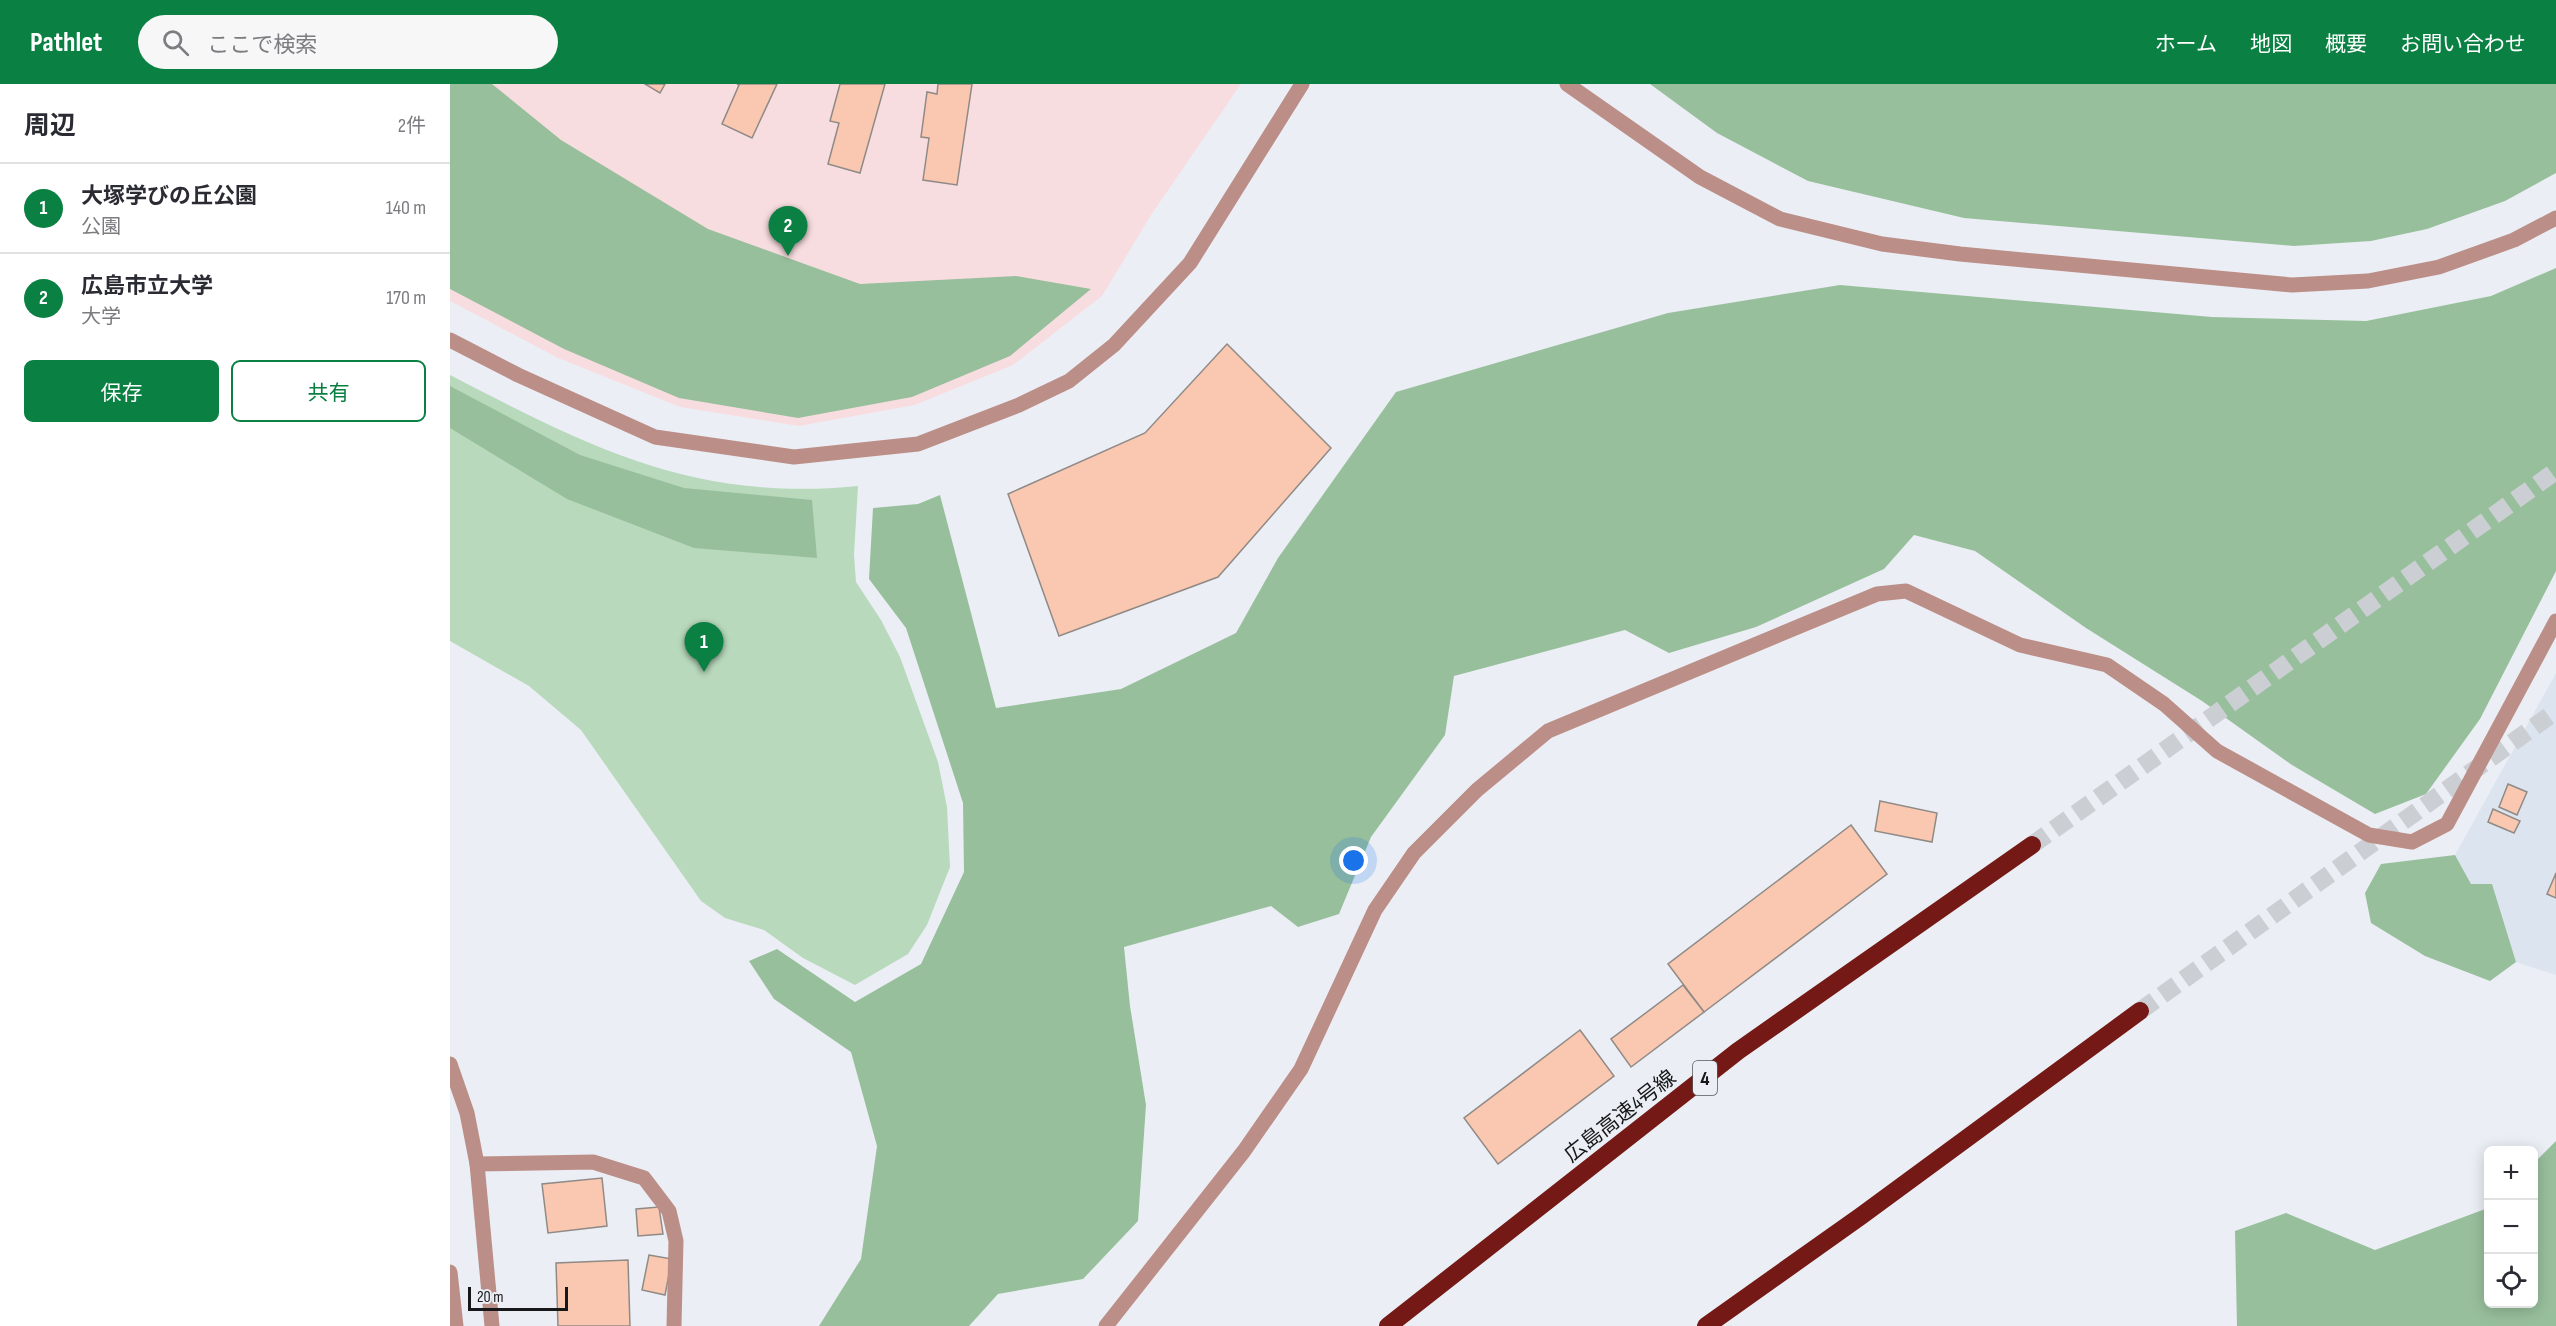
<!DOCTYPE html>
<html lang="ja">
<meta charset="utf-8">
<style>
body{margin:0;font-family:"Sofia Sans Condensed","Noto Sans JP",sans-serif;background:#f7f7f7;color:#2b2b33}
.controls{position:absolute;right:18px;bottom:18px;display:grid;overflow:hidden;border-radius:9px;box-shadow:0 3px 15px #0003}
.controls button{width:54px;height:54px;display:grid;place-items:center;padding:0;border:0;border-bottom:2px solid #e1e1e2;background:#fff;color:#2b2b33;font:30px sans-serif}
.scale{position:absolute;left:18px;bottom:15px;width:100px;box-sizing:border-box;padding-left:6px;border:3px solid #151718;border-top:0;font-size:16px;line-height:21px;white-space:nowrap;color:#151718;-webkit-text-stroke:4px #ebeff5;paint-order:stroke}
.you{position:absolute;left:904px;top:777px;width:21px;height:21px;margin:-15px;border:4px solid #fff;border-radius:50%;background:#1a73e8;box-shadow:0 0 0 9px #1a73e833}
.badge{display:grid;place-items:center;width:39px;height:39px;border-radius:50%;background:#0b8043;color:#fff;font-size:20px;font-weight:700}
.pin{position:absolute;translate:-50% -50px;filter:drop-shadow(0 2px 3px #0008)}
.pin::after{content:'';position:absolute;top:32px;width:21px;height:18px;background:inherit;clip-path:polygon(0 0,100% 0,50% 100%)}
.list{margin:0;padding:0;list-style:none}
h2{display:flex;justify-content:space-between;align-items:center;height:78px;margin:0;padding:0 24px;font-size:26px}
h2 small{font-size:20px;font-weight:400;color:#7c7c81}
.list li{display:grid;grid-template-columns:39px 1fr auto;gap:18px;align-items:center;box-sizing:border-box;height:90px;padding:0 24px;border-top:2px solid #e1e1e2}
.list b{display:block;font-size:22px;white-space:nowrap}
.list p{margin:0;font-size:20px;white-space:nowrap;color:#7c7c81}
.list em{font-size:20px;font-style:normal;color:#7c7c81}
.actions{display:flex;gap:12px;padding:18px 24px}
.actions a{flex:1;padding:14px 0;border:2px solid #0b8043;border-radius:9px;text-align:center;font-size:21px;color:#0b8043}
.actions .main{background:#0b8043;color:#fff}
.icon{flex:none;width:33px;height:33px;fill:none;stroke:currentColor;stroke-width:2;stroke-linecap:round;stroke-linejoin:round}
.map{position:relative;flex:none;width:2106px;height:1242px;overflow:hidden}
header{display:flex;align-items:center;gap:36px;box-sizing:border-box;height:84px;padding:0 30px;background:#0b8043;color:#fff}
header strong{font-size:28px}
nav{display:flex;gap:33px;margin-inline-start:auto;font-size:21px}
.search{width:420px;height:54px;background:#f7f7f7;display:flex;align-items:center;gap:15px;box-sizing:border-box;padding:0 21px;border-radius:33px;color:#7c7c81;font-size:22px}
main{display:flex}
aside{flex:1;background:#fff}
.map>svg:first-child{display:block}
.built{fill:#dbe4ef}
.education{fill:#f8dde0}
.green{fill:#b8d9bc}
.forest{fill:#98bf9c}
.building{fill:#fac8b0;stroke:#908a87;stroke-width:1.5}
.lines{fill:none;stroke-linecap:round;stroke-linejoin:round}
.highway-tunnel{stroke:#cbcfd4;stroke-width:18;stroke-dasharray:18 9;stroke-linecap:butt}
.minor{stroke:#bc8e88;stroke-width:15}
.highway{stroke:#741916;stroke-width:18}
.labels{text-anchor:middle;stroke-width:5;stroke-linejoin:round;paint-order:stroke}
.shield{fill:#ebeff5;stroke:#55585a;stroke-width:1.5}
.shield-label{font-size:20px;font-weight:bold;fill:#151718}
.street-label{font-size:21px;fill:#151718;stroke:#ebeff5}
</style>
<header>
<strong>Pathlet</strong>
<div class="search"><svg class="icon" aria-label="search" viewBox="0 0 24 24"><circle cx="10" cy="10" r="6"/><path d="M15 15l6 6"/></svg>ここで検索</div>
<nav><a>ホーム</a><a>地図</a><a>概要</a><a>お問い合わせ</a></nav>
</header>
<main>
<aside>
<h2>周辺<small>2件</small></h2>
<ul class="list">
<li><span class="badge">1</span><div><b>大塚学びの丘公園</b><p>公園</p></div><em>140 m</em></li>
<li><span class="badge">2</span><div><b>広島市立大学</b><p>大学</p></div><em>170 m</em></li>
</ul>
<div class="actions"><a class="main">保存</a><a>共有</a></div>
</aside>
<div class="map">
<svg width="2106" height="1242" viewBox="0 0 2106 1242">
<rect width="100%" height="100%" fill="#ebeff5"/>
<path class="built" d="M2106,589V891L2066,878L2042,800H2021L2005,771Z"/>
<path class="education" d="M0,0H791L701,131L652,212L563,281L465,321L349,342L230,323L108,274L0,217Z"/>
<path class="green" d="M0,291C141,364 244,418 408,402L404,471L406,498L431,536L450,573L488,678L497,723L500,783L477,841L458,870L405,901L353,874L314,846L275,834L251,817L131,646L79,602L0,557Z"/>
<g class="forest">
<path d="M0,0H42L111,56L258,145L410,200L566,192L641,205L560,272L462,313L348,334L229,314L114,265L0,205Z"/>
<path d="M1200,0H2106V89L2055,117L1977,145L1921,157L1844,162L1514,134L1358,97L1267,49Z"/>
<path d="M2106,184V487L2030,635L1976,710L1925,730L1842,681L1752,617L1636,544L1525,467L1464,451L1434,485L1306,543L1219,569L1175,546L1004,592L995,651L921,753L889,830L848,843L821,822L674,863L680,922L696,1021L688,1137L633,1195L548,1210L519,1242H369L411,1175L427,1062L401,968L324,915L299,877L327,865L405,918L471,880L514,788L513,719L456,544L419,495L423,424L468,420L490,411L546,624L671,605L786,549L828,474L946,308L1218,229L1390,201L1762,233L1916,237L2041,212Z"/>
<path d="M0,302L130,371L234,404L362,416L367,474L244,464L117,415L0,344Z"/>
<path d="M2005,771L2021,800H2042L2066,878L2040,897L1975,872L1921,839L1915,809L1931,780Z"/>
<path d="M2106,1057V1242H1787L1785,1147L1836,1129L1925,1166L2038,1124V1220H2084V1079Z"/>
</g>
<g class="building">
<path d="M195,0H215L210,9Z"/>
<path d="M287,0H327L302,54L272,40L289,1Z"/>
<path d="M390,0H435L410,89L378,80L389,39L380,37Z"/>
<path d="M488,0H522L507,101L473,96L479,54L471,53L477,8L487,10Z"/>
<path d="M777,260L881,364L768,493L609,552L558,410L695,349Z"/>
<path d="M2058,700L2077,708L2067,731L2049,723Z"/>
<path d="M1430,717L1487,729L1482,758L1425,747Z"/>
<path d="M2043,725L2070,737L2064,749L2038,738Z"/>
<path d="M1401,741L1437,790L1254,928L1218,880Z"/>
<path d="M2106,789V814L2097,810Z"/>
<path d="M1233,901L1254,928L1181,983L1161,955Z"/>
<path d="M1130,946L1164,992L1048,1080L1014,1034Z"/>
<path d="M152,1094L157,1142L98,1149L92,1100Z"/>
<path d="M209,1123L213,1150L188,1152L186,1125Z"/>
<path d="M199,1171L222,1175L215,1211L192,1206Z"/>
<path d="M178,1176L180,1242H108L106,1179Z"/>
</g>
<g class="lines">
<g class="highway-tunnel">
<path d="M1582,761L2106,387"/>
<path d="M1690,927L2106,627"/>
</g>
<g class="minor">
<path d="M1117,0L1250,93L1330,135L1432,160L1510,170L1842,201L1918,197L1989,183L2064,156L2106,134"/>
<path d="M0,256L68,291L205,353L344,373L468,360L569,321L619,297L664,261L740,179L852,0"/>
<path d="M0,980L17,1029L27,1080L42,1242"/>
<path d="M27,1080L143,1078L194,1094L219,1127L226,1157L224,1242"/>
<path d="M0,1188L6,1242"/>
<path d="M656,1242L794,1067L851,985L925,826L964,769L1027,706L1098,647L1427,510L1456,507L1570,561L1657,581L1714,620L1767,667L1919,751L1962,758L1997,740L2106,537"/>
</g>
<g class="highway">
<path d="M938,1242L1288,967L1582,761"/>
<path d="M1256,1242L1411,1132L1690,927"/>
</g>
</g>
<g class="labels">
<rect class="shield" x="1243" y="977" width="24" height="34" rx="4.5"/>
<g class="shield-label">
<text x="1255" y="1001">4</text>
</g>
<g class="street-label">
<text transform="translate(1170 1032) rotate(-38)" y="7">広島高速4号線</text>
</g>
</g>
</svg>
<div class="controls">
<button>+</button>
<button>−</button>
<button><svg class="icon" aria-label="locate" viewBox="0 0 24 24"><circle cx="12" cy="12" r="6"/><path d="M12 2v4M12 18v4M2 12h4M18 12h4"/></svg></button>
</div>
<div class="scale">20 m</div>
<div class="you"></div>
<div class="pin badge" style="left:254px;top:588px">1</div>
<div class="pin badge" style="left:338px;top:172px">2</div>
</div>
</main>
